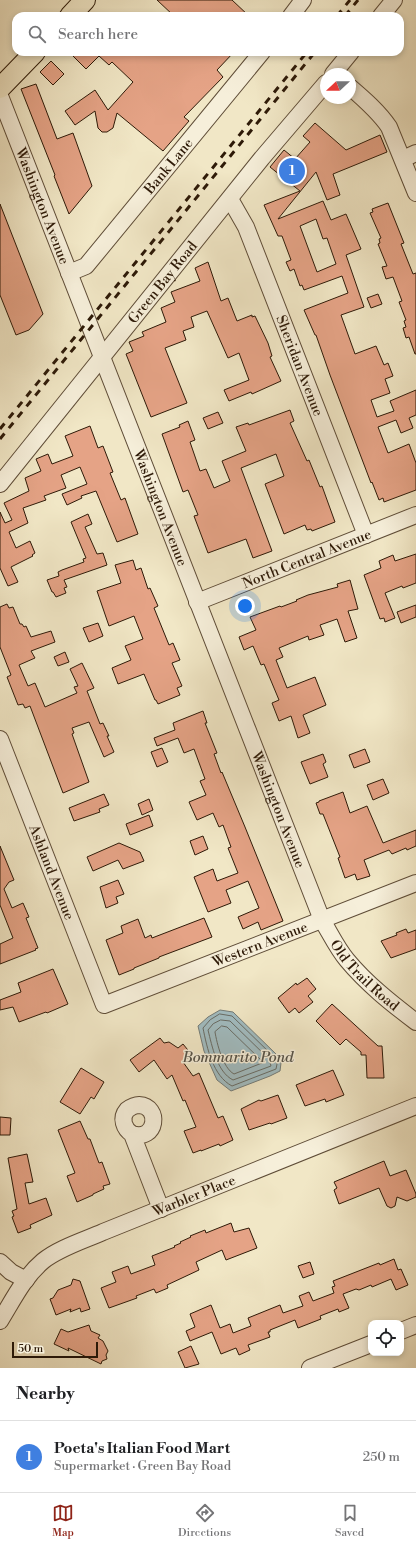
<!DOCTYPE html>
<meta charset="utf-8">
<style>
body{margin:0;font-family:"Libre Bodoni",serif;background:#f6f6f6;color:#202124}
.controls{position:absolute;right:12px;bottom:12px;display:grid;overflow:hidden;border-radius:8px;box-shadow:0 2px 6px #0003}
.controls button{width:36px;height:36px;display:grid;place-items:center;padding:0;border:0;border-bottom:1px solid #e0e0e0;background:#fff;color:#202124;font:20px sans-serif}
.compass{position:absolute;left:320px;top:68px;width:36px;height:36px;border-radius:50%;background:#fff;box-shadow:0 2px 6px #0003;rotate:248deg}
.scale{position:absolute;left:12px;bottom:10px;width:86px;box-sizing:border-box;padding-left:4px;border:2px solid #2e1a08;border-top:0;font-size:11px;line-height:14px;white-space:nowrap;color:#2e1a08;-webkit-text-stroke:3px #f6efda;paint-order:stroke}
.you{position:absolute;left:245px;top:606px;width:14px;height:14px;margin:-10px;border:3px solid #fff;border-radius:50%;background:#1a73e8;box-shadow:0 0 0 6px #1a73e833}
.badge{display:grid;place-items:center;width:26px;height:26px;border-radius:50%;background:#8f2418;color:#fff;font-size:13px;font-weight:700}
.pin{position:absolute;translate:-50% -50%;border:2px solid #fff;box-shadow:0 1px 4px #0006}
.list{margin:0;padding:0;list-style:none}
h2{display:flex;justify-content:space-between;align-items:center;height:52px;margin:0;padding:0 16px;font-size:17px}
h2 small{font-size:13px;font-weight:400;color:#757577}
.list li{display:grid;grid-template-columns:26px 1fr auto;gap:12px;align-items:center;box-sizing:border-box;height:72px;padding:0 16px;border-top:1px solid #e0e0e0}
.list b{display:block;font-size:15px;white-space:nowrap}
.list p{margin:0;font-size:13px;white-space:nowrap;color:#757577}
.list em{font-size:13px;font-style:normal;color:#757577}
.icon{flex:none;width:22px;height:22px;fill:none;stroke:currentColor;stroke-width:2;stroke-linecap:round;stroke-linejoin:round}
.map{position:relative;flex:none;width:416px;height:1368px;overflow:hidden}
.search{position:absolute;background:#fff;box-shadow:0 2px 6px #0003;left:12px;right:12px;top:12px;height:44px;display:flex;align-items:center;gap:10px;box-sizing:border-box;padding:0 14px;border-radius:12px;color:#757577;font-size:15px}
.sheet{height:124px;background:#fff}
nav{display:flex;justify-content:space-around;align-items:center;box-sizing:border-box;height:56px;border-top:1px solid #e0e0e0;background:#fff;font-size:11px;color:#757577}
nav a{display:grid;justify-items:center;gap:2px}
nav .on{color:#8f2418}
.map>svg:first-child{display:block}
.water{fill:#a1bcc1;stroke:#737b77}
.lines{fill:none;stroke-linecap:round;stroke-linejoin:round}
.shore{stroke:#686b64;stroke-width:1}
.building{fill:#e5a386;stroke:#2e1a08;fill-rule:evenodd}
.minor-casing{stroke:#5f4d38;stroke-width:18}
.major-casing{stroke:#2e1a08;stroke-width:22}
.minor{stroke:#f6efda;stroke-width:16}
.major{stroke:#f1e7c6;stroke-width:20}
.rail{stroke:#2e1a08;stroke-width:3;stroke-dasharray:7 7;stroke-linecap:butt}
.labels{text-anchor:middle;stroke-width:3;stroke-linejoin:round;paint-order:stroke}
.street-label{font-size:14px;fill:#2e1a08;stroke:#f6efda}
.water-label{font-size:15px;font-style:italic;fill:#565349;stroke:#f6efda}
</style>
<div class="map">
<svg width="416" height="1368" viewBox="0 0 416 1368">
<rect width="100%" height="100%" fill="#f1e7c6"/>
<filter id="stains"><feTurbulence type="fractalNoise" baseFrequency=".005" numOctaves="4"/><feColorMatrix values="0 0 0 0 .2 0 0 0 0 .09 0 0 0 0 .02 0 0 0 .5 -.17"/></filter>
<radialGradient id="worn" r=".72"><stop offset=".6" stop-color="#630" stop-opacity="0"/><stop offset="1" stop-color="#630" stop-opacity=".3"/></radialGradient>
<path class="water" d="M220,1010L233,1012L276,1054L281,1063L280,1071L270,1076L231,1091L217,1080L204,1051L198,1026L208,1017Z"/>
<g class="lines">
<g class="shore">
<path d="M220,1014L232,1016L273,1056L277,1064L276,1069L232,1086C213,1076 207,1048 203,1028L210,1020Z"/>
<path d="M221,1020L230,1021L269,1059L271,1066L233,1080C217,1072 212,1046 208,1030L213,1024Z"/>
<path d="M222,1026L227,1027L262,1061V1063L234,1074C223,1068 217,1044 215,1032Z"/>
</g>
</g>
<g class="building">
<path d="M157,0H232L249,16H174Z"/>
<path d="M69,52H148L152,56L156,52H234L217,70L223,77L184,117L189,121L163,151L117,113L113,128L107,132H102L98,128L95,111L75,125L65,111L95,90L108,110L133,82L112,62L109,65L99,56L86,69Z"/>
<path d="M51,61L64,74L53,85L40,72Z"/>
<path d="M36,84L57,139L73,133L92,186L69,214L54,176L55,175L21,89Z"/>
<path d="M315,123L346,150L380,135L387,152L333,174L340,195L327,200L316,172L278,219L323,201L331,220L346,214L361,249L346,255L364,307L341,315L355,354L376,346L384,365L388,363L393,376L385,379L390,393L371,400L377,417L394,411L390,401L416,390V415L409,418L413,428L401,433L396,420L378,427L388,453L409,444L416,463V490L384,502L383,498L379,500L372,482L371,483L330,375L316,335H315L304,310L348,293L342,276L304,290L302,285L300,286L294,269L290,271L286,262L291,260L282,236H278L264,205L300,191L270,167L284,150L295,159L310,142L303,136ZM316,219L323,239L327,238L336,264L317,272L300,226Z"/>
<path d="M388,203L404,243L401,244L413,274L416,273V354H415L409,337L406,338L403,328L406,327L404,321L406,320L399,302L402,301L393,277L386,279L382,267L387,266L378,244L380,243L379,239L381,238L370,213L373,212L372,209Z"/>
<path d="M0,204L43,314L29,330L16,335L0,295Z"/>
<path d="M208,262L221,301L228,298L237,321L252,315V317L255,316L268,343L272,356L270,357L281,381L252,394L251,392L229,401L224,390L249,380L239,353L228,358L207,311L191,317L194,327L183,331L186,340L165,348L187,403L151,417L126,354L133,351L129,342L144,336L142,332L166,322L161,308L175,302L171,292L200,281L195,268Z"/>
<path d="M378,294L382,304L371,308L367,298Z"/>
<path d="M290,410L294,421L290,423L307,461L309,460L320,487L322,486L335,522L312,531L311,529L307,530L305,525L284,534L265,484L284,476L276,454L241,468L272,551L253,558L246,539L208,553L194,516L198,515L188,490L183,492L162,434L180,427L179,425L188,421L195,440L190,442L200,471L206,469L214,488L230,481L222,461L246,451L236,427L248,423L249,425Z"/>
<path d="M218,412L223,423L208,429L203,418Z"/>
<path d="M90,426L98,448L103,446L113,472L110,473L121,500L125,498L138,534L117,542L96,491L81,496L82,498L67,505L62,494L87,484L80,467L61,475L66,488L44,496L46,500L23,508L28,523L9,532L16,548L30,541L35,553L32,555L33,556L11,567L18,582L8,586L0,568V512L5,523L12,520L4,503L29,491L25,478L41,471L36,459L48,454L52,464L73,456L65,436Z"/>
<path d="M88,514L92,524L85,527L97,554L103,553L107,565L64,580L67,587L64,588L66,593L56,597L53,592H52L47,580L59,576L58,572L62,570L84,562L83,559L86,558L71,522Z"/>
<path d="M416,554V583L403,588L402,586L385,593L395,618L385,622L384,618L380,619L364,575L381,568L379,561L393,555L395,561Z"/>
<path d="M133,560L136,570L141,568L148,589L150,588L158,606L154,608L169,645L173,643L180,660L172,663L182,686L177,688L180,695L158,704L156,700H155L144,674L118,684L112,668L131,660L125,646L143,639L134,616L109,626L97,591L121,583L115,565Z"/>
<path d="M350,580L358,609L348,611L357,638L345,642L337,619L320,625L324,635L309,640L308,636L279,648L283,657L276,660L287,688L315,677L326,705L303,715L310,733L298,738L291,716L279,721L272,703L279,700L264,664L261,665L253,646L244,650L239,637L256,630L250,617L280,606L281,607L297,601L296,600L308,595L338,587L337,584Z"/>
<path d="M7,604L9,608L13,607L20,624H22L24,627L26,626L31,637L51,631L55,642L31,651L35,658L19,665L28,686L35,683L45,707L77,693L74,687L78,686L70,669L82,663L94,688L87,691L100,724L103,723L109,736H107L114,752L104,757L89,722L72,728L74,733L72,734L89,782L63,793L30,706L25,708L23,704L18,705L7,677L11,675L0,647V607Z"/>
<path d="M416,605V617L401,623L397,612Z"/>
<path d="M98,623L103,636L89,642L83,628Z"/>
<path d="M65,652L69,662L58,666L54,657Z"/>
<path d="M203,711L207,723H205L217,753L214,754L221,773L222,772L245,827L283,921L261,930L258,922L243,929L238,917L259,908L248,881L226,890L231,903L208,912L194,877L213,869L217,881L238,873L228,848L231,847L223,825L219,827L213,813L197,820L189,802L206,795L200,781L205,779L194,749L184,753L178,738L157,746L154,738L175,730L173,723Z"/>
<path d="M162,748L168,762L157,767L151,752Z"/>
<path d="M365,749L370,762L354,768L349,755Z"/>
<path d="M323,754L326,762L323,764L328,777L310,784L301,762Z"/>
<path d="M383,779L389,793L373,800L367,785Z"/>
<path d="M343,792L350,813L367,806L383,843L416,830V846L407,850L406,848L392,854L389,850L364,860L370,876L357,880L355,874L345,878L338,858L340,857L323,814H320L316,803L319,802V801Z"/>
<path d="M104,794L109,805L99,809L100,812L74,821L69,808Z"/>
<path d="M149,799L153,810L142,815L138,804Z"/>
<path d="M149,815L153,826L130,835L126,824Z"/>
<path d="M203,836L208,849L195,855L190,841Z"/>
<path d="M119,843L140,852L144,861L123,869L118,860L93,871L87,857Z"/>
<path d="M0,846L14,880L9,882L4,889L12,908L23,903L29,917L26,918L38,948L35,949L36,950L0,964V944L13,938L0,905Z"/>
<path d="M118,880L124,894L116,897L118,903L106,908L100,887Z"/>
<path d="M204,918L212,937L159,957V958L134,968V969L119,975L106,940L123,933L121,926L138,919L145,938L151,935L152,938Z"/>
<path d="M406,929L408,933L416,930V949L391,958L381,941L397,935L396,933Z"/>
<path d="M53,969L68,1004L47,1013L46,1012L19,1022L13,1007L0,1010V1000L21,992L18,983Z"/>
<path d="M307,978L316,989L308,996L313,1002L299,1013L295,1008L289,1013L278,998L296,983L297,985Z"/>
<path d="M332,1004L378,1046H382L384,1078H367L366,1055H361V1052L346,1039L340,1045L316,1021Z"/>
<path d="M160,1038L164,1043L169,1042L178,1048L183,1044L192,1055L183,1062L193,1076L199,1073L218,1118L223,1116L233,1140L220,1146L219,1144L201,1151V1150L193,1153L184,1131L196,1127L185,1100L183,1101L172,1075L167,1079L154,1060L139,1072L130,1060Z"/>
<path d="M81,1068L104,1082L94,1099L91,1097L80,1114L60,1102Z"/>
<path d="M333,1070L344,1095L326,1102L325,1099L305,1106L296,1085Z"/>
<path d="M278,1095L287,1118L271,1124L270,1123L249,1130L241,1109L259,1100L261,1101Z"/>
<path d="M0,1117L11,1118L10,1135H0Z"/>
<path d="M80,1121L88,1139H90L99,1163L102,1162L110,1184L103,1186L104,1189L93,1194V1195L77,1202L67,1176L75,1173L58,1130Z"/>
<path d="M27,1154L33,1182L25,1183L29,1204L46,1198L52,1215L30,1225L31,1228L18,1233L12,1217L14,1216L12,1211L17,1209L8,1158Z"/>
<path d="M384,1161L390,1176L406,1170L416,1194V1197L407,1201L397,1197L395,1206L391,1208L387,1206L379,1188L339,1204L334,1190L337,1188L334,1182Z"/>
<path d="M231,1223L234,1232L249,1228L257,1248L226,1260L222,1250L196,1262L199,1270L167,1285L168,1288L156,1293L154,1289L136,1296L137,1298L109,1308L101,1288L116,1282L112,1272L128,1266L131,1274L155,1265L152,1256L175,1247L174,1246L181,1243L180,1242L191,1237L190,1236L205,1230L206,1233Z"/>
<path d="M394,1259L398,1270L401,1269L408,1285L396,1290L391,1279L372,1287L371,1285L359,1290L356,1289L343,1294L349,1308L339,1312L338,1309L320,1316L321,1319L298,1328L295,1320L270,1330V1332H268L270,1337L248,1345L250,1350L239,1355L236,1348L221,1354L212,1332L190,1341L186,1331L195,1327L190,1314L211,1305L220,1328L230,1324L233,1333L251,1326L248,1318L280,1305L283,1313L303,1306L299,1296L309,1292L313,1301L334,1293L332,1287L335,1286L333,1281L379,1263L380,1265Z"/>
<path d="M310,1262L314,1274L303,1278L298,1266Z"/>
<path d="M73,1279L80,1281L90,1309L81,1312L80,1308L70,1312L71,1309L56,1315L50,1299L53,1298L58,1290L71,1285Z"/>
<path d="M89,1325L91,1331L100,1335L98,1338L103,1341L108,1351L106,1355L107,1359L102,1361L101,1364L68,1348L69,1351L54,1344L61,1329L68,1332Z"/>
<path d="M191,1346L199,1364L185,1368L178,1352Z"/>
</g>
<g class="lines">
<g class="minor-casing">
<g id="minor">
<path d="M291,16L303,0"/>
<path d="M381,16L394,0"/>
<path d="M333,74L351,52"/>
<path d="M350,87C364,99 379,112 389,127L416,193"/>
<path id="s1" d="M0,96L322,920C330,933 337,948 347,960C367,984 391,1003 416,1022"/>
<path d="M403,159L416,153"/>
<path id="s2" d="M230,199L246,227L366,535"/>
<path id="s3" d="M69,273L86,266L262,52"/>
<path id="s4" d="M0,484L262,158L326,83"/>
<path id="s5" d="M197,602L416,515"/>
<path id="s6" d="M0,739L104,1005L416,883"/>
<path d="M132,1134C157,1142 161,1106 139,1105C134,1105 131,1107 127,1110C120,1118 124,1129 132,1134L161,1209"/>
<path d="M0,1262L11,1272L26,1280"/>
<path id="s7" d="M0,1321C13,1300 24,1277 43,1261C59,1248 85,1240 103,1232L416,1106"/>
<path d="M401,1331L416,1325"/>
<path d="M310,1368L371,1344"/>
</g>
</g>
<g class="major-casing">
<g id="major">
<path d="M70,16L85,0"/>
<path d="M0,88L35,52"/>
</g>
</g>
<use href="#minor" class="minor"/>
<use href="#major" class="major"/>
<g class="rail">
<path d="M337,16L350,0"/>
<path d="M345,16L358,0"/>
<path d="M0,429L307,52"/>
<path d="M0,439L315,52"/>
</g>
</g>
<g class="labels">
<g class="street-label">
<text dy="5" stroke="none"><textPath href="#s3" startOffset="148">Bank Lane</textPath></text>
<text dy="5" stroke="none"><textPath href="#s1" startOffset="118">Washington Avenue</textPath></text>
<text dy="5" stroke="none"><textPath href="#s4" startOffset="259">Green Bay Road</textPath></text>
<text dy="5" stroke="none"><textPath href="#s2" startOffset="181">Sheridan Avenue</textPath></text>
<text dy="5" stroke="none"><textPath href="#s1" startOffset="442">Washington Avenue</textPath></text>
<text dy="5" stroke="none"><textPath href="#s5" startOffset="118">North Central Avenue</textPath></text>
<text dy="5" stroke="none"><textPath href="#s1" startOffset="766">Washington Avenue</textPath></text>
<text dy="5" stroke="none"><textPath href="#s6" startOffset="143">Ashland Avenue</textPath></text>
<text dy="5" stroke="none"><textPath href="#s6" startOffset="453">Western Avenue</textPath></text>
<text dy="5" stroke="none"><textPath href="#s1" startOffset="955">Old Trail Road</textPath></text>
<text dy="5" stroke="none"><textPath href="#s7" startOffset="239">Warbler Place</textPath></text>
</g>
<g class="water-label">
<text x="238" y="1062">Bommarito Pond</text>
</g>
</g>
<rect width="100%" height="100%" filter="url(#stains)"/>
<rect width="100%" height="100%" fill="url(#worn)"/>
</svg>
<div class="controls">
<button><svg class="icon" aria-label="locate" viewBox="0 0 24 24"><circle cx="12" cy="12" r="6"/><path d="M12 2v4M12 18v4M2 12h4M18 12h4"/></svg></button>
</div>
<svg class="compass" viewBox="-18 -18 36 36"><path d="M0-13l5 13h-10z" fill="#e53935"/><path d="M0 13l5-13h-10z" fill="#757577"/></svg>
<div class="scale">50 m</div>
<div class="you"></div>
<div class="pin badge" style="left:292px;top:171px;background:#3f7fe0">1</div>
<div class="search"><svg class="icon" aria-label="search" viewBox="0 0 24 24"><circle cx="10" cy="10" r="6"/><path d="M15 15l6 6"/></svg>Search here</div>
</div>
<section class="sheet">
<h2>Nearby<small></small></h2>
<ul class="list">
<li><span class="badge" style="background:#3f7fe0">1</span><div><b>Poeta's Italian Food Mart</b><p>Supermarket · Green Bay Road</p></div><em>250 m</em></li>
</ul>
</section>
<nav>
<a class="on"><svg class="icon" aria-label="map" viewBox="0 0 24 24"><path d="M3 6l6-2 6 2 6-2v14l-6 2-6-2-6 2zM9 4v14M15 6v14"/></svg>Map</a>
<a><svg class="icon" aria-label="directions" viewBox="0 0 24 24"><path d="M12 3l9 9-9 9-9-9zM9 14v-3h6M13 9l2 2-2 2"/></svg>Directions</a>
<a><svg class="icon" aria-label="saved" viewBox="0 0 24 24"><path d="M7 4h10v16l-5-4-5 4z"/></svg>Saved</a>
</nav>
